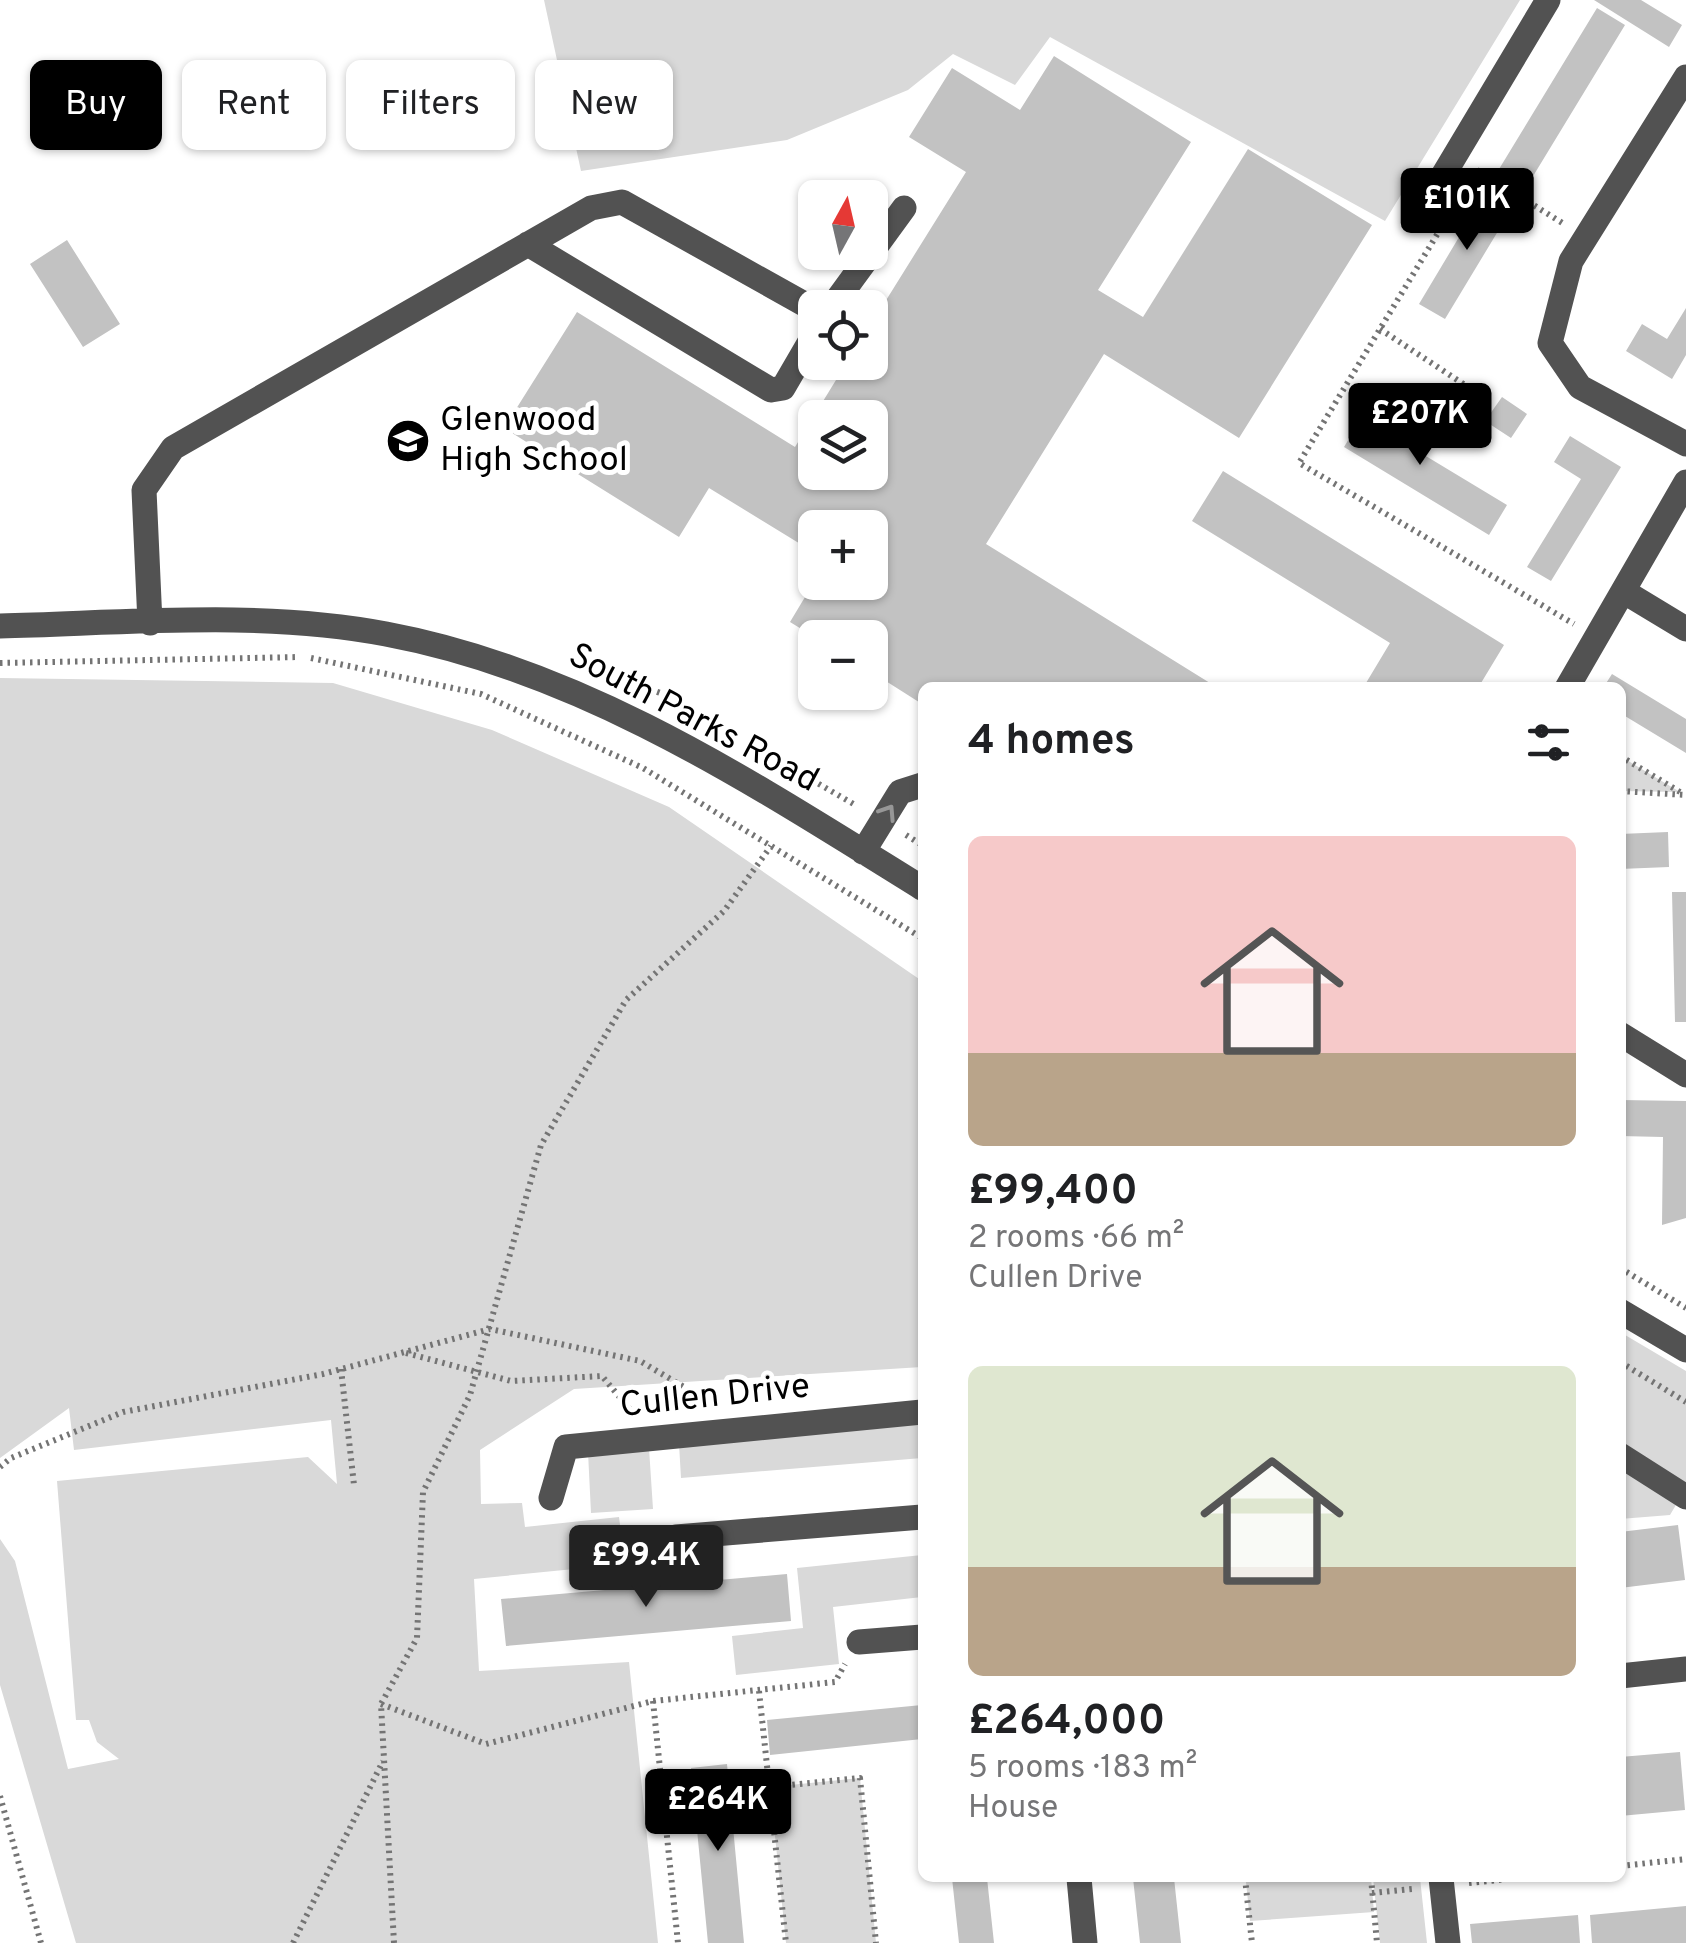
<!DOCTYPE html>
<html lang="en">
<head>
<meta charset="utf-8">
<style>
  body { margin:0; font-family:Overpass,sans-serif; background:#f6f6f6; color:#202124; height:100vh; display:flex; flex-direction:column; font-size:38px; white-space:nowrap }
  * { box-sizing:border-box; margin:0 }
  p { font-size:32px; color:#757577 }
  .icon { flex:none; width:55px; height:55px; fill:none; stroke:currentColor; stroke-width:2; stroke-linecap:round; stroke-linejoin:round }
  .map { position:relative; flex:1; overflow:hidden }
  .details { position:absolute; left:918px; top:682px; width:708px; height:1200px; display:flex; flex-direction:column; background:#fff; border-radius:15px; box-shadow:0 2px 8px #0004 }
  .details>* { flex:none }
  .guide { position:absolute; left:30px; top:60px; width:738px; height:90px; display:flex; gap:20px }
  .needle { width:65px; rotate:8deg }
  .tools { position:absolute; left:798px; top:180px; display:grid; gap:20px }
  .tools a { display:grid; place-items:center; width:90px; height:90px; border-radius:15px; background:#fff; box-shadow:0 2px 8px #0004; font-size:50px }
  .price { position:absolute; translate:-50% -85px; padding:0 22px; border-radius:10px; background:#000; color:#fff; font-size:32px; line-height:65px; filter:drop-shadow(0 2px 5px #0008) }
  .price::after { content:''; position:absolute; left:50%; top:60px; width:30px; height:22px; margin-left:-15px; background:inherit; clip-path:polygon(0 0,100% 0,50% 100%) }
  .price.on { background:#222; color:#fff }
  ul { padding:0; list-style:none }
  li { display:grid; align-content:center; gap:20px; height:530px; padding:0 50px }
  li span { display:grid; place-items:center; height:310px; border-radius:15px; color:#555 }
  li>.icon { margin-inline-start:auto }
  span .icon { width:180px; height:180px; fill:#fffc; stroke-width:1 }
  li b { font-size:42px }
  h2 { display:flex; justify-content:space-between; align-items:center; height:120px; padding:0 50px; font-size:42px }
  .pill { padding:0 35px; border-radius:15px; background:#fff; box-shadow:0 2px 8px #0004; font-size:35px; line-height:90px }
  .pill.on { background:#000; color:#fff }
  .map>svg:first-child { display:block }
  .green { fill:#d9d9d9 }
  .building { fill:#c2c2c2; fill-rule:evenodd }
  .lines { fill:none; stroke-linecap:round; stroke-linejoin:round }
  .path { stroke:#747474; stroke-width:6; stroke-dasharray:2.5 5; stroke-linecap:butt }
  .minor { stroke:#525252; stroke-width:25 }
  .oneway { stroke:#979797 }
  .labels { text-anchor:middle; dominant-baseline:central; stroke-width:10; stroke-linejoin:round; paint-order:stroke }
  .poi-label { font-size:35px; fill:#000; stroke:#fff; text-anchor:start }
  .street-label { font-size:35px; fill:#000; stroke:#fff }
</style>
</head>
<body>
<div class="map">
<svg width="1686" height="1943" viewBox="0 0 1686 1943">
  <rect width="100%" height="100%" fill="#fff"/>
  <path class="green" d="M544,0H1520L1385,221L1050,37L1015,85L953,54L908,90L787,140L581,171Z
    M0,678L333,683L492,730L669,807L922,981V1367L574,1389L480,1450L481,1504L522,1503L525,1527L619,1517L625,1564L474,1579L479,1671L629,1662L658,1943H76L0,1685V1539L15,1561L68,1769L119,1759L97,1742L89,1720H76L57,1481L308,1457L337,1484L331,1420L74,1450L69,1408L0,1458Z
    M1620,756L1680,792L1620,791Z
    M1620,1332L1686,1371V1488L1670,1515L1620,1519Z
    M922,1424V1458L681,1478L679,1444Z
    M649,1448L653,1509L591,1513L588,1452Z
    M922,1555V1597L833,1607L839,1664L736,1675L732,1636L803,1628L797,1568Z
    M860,1778L876,1943H786L770,1787Z
    M1293,1878H1371L1374,1912L1250,1921L1246,1882Z
    M1373,1878H1420L1427,1943H1380Z"/>
  <path class="building" d="M1594,0H1641L1682,25L1669,47Z
    M1597,8L1625,25L1521,196L1493,179Z
    M1054,56L1191,142L1098,290L1143,317L1248,149L1372,225L1239,438L1104,354L986,544L1218,688H922V704L870,671V638H816L790,622L814,582H870V528H815V553L709,488L679,537L504,428L577,312L795,447L847,362H870V326L966,172L909,137L952,68L1020,110ZM815,418H870V472H815Z
    M1489,187L1515,203L1445,319L1419,304Z
    M67,240L120,324L83,347L30,264Z
    M1686,308V355L1672,379L1626,351L1642,324L1667,339Z
    M1378,391L1402,405L1386,432L1507,505L1489,535L1344,447Z
    M1502,397L1527,414L1511,438L1485,421Z
    M1570,436L1621,467L1551,581L1527,567L1581,479L1554,462Z
    M1223,471L1504,645L1478,688H1363L1390,643L1192,521Z
    M1612,674L1686,719V753L1620,713V688H1603Z
    M1668,832L1669,867L1620,869V834Z
    M1672,892H1686V1022H1675Z
    M1620,1100L1686,1101V1218L1662,1225L1663,1137L1620,1136Z
    M1678,1525L1685,1580L1620,1588V1532Z
    M787,1574L791,1621L506,1646L501,1599Z
    M922,1705V1739L770,1755L767,1720Z
    M1680,1752L1685,1810L1620,1816V1757Z
    M727,1764L744,1943H708L691,1768Z
    M952,1878H987L994,1943H959Z
    M1133,1878H1174L1181,1943H1140Z
    M1686,1906V1943H1592L1590,1915Z
    M1578,1915L1580,1943H1472L1470,1924Z"/>
  <g class="lines">
    <path class="path" d="M1477,170L1564,224
      M1441,228L1299,463L1574,624
      M1380,329L1468,387
      M311,658L481,694L643,768L922,938
      M0,663L299,657
      M636,684L663,694L736,736
      M1620,756L1680,792
      M812,780L857,806
      M1620,791L1686,795
      M906,835L922,845
      M1620,1268L1686,1308
      M406,1353L511,1381L602,1376L633,1413
      M1620,1362L1686,1402
      M341,1369L354,1485
      M0,1467L11,1458L123,1412L323,1374L490,1329L640,1361L711,1403
      M759,1691L786,1943
      M653,1701L678,1943
      M381,1704L486,1744L653,1701L835,1682L845,1664
      M770,1787L860,1778L876,1943
      M0,1796L41,1943
      M1620,1866L1686,1859
      M1245,1878L1252,1943
      M1371,1878L1377,1943
      M1469,1883L1517,1878
      M1372,1893L1412,1889
      M293,1943L383,1761
      M394,1943L381,1704L417,1638L423,1492L470,1395L541,1145L626,1000L724,911L771,846"/>
    <path class="minor" d="M1686,77L1571,261L1550,343L1580,387L1686,444
      M1429,199L1548,0
      M528,244L771,390L783,388L815,333
      M831,308L904,208
      M1623,591L1686,629
      M150,623L144,490L173,448L591,208L622,202L815,310
      M0,626C126,623 261,610 386,634C584,671 754,784 922,888
      M1567,688L1686,482
      M863,852L900,792L922,785
      M1620,1034L1686,1075
      M1620,1311L1686,1350
      M1620,1455L1686,1497
      M551,1498L566,1447L922,1412
      M676,1537L922,1517
      M859,1642L922,1637
      M1620,1676L1686,1669
      M1079,1878L1085,1943
      M1441,1878L1448,1943"/>
  </g>
  <defs><path id="oneway-chevron" d="M-2-3.5L2.5 0L-2 3.5" fill="none" stroke-width="1.6" stroke-linecap="round" stroke-linejoin="round" transform="scale(2.5)"/></defs>
  <use class="oneway" href="#oneway-chevron" transform="translate(888 812) rotate(-57)"/>
  <defs>
    <g id="school-disc" transform="scale(2.25)"><circle r="9.5" fill="#000" stroke="#fff"/><path d="M0-5L7-2L0 1L-7-2ZM-4 1L0 2.5L4 1V4Q0 6-4 4Z" fill="#fff"/></g>
  </defs>
  <g fill-rule="evenodd">
    <use href="#school-disc" x="408" y="441"/>
  </g>
  <g class="labels">
    <g class="poi-label">
      <text x="440" y="421">Glenwood<tspan x="440" dy="40">High School</tspan></text>
    </g>
    <g class="street-label">
      <text transform="translate(693 719) rotate(28)">South Parks Road</text>
      <text transform="translate(715 1397) rotate(-6)">Cullen Drive</text>
    </g>
  </g>
</svg>
<div class="tools">
<a><svg class="needle" viewBox="-14 -14 28 28"><path d="M0-13l5 13h-10z" fill="#e53935"/><path d="M0 13l5-13h-10z" fill="#757577"/></svg></a>
<a><svg class="icon" aria-label="locate" viewBox="0 0 24 24"><circle cx="12" cy="12" r="6"/><path d="M12 2v4M12 18v4M2 12h4M18 12h4"/></svg></a>
<a><svg class="icon" aria-label="layers" viewBox="0 0 24 24"><path d="M12 4l9 5-9 5-9-5zM3 14l9 5 9-5"/></svg></a>
<a>+</a>
<a>−</a>
</div>
<b class="price" style="left:1467px;top:253px">£101K</b>
<b class="price" style="left:1420px;top:468px">£207K</b>
<b class="price on" style="left:646px;top:1610px">£99.4K</b>
<b class="price" style="left:718px;top:1854px">£264K</b>
<div class="guide">
<a class="pill on">Buy</a>
<a class="pill">Rent</a>
<a class="pill">Filters</a>
<a class="pill">New</a>
</div>
<section class="details">
<h2>4 homes<svg class="icon" aria-label="filters" viewBox="0 0 24 24"><path d="M4 7h16M4 17h16"/><circle cx="9" cy="7" r="2"/><circle cx="15" cy="17" r="2"/></svg></h2>
<ul>
<li><span style="background:linear-gradient(#f6c9c9 70%,#b9a48a 0)"><svg class="icon" aria-label="home" viewBox="0 0 24 24"><path d="M3 11l9-7 9 7M6 9v11h12V9"/></svg></span><div><b>£99,400</b><p>2 rooms · 66 m²</p><p>Cullen Drive</p></div></li>
<li><span style="background:linear-gradient(#dfe7d0 65%,#b9a48a 0)"><svg class="icon" aria-label="home" viewBox="0 0 24 24"><path d="M3 11l9-7 9 7M6 9v11h12V9"/></svg></span><div><b>£264,000</b><p>5 rooms · 183 m²</p><p>House</p></div></li>
</ul>
</section>
</div>
</body>
</html>
